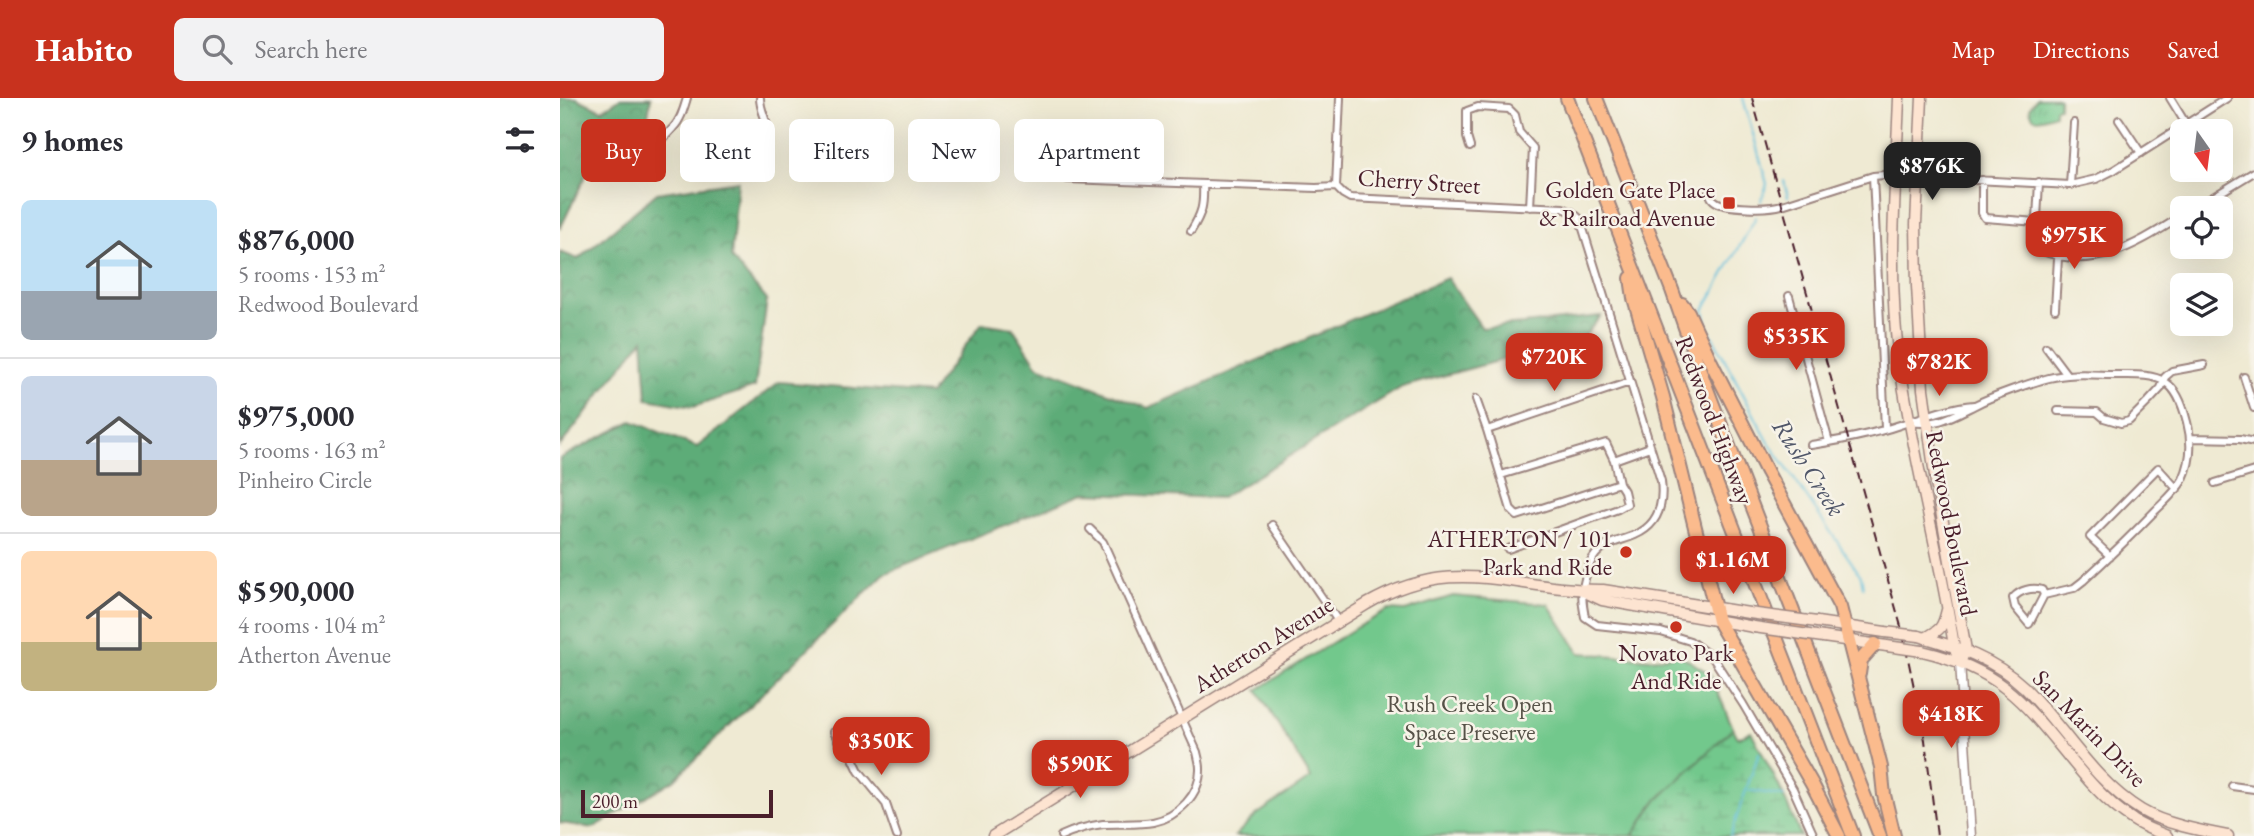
<!DOCTYPE html>
<html lang="en">
<head>
<meta charset="utf-8">
<style>
  body { margin:0; font-family:"EB Garamond",serif; background:#f2f2f3; color:#2b2b33; height:100vh; display:flex; flex-direction:column; font-size:26px; white-space:nowrap }
  * { box-sizing:border-box; margin:0 }
  p { font-size:23px; color:#7c7c81 }
  .icon { flex:none; width:38px; height:38px; fill:none; stroke:currentColor; stroke-width:2; stroke-linecap:round; stroke-linejoin:round }
  .map { position:relative; flex:1; overflow:hidden }
  .sheet { display:flex; flex-direction:column; background:#fff; width:560px }
  .sheet>* { flex:none }
  .hud { position:absolute; left:21px; top:21px; width:665px; height:63px; display:flex; gap:14px }
  .needle { width:46px; rotate:166deg }
  .tools { position:absolute; left:1610px; top:21px; display:grid; gap:14px }
  .tools a { display:grid; place-items:center; width:63px; height:63px; border-radius:10px; background:#fff; box-shadow:0 7px 28px #0002; font-size:35px }
  .scale { position:absolute; left:21px; bottom:18px; width:192px; box-sizing:border-box; padding-left:7px; border:4px solid #4a1f2b; border-top:0; font-size:19px; line-height:24px; white-space:nowrap; color:#4a1f2b; -webkit-text-stroke:5px #f7f3e8; paint-order:stroke }
  .price { position:absolute; translate:-50% -60px; padding:0 16px; border-radius:14px; background:#c8321e; color:#fff; font-size:23px; line-height:46px; filter:drop-shadow(0 2px 4px #0008) }
  .price::after { content:''; position:absolute; left:50%; top:42px; width:21px; height:16px; margin-left:-10px; background:inherit; clip-path:polygon(0 0,100% 0,50% 100%) }
  .price.selected { background:#222; color:#fff }
  ul { padding:0; list-style:none }
  li { display:flex; align-items:center; gap:21px; height:175px; padding:0 21px }
  li+li { border-top:2px solid #e1e1e2 }
  li span { display:grid; place-items:center; flex:none; width:196px; height:140px; border-radius:10px; color:#555 }
  li>.icon { margin-inline-start:auto }
  span .icon { width:84px; height:84px; fill:#fffc; stroke-width:1 }
  li b { font-size:30px }
  h2 { display:flex; justify-content:space-between; align-items:center; height:84px; padding:0 21px; font-size:30px }
  .tag { padding:0 24px; border-radius:10px; background:#fff; box-shadow:0 7px 28px #0002; font-size:24px; line-height:63px }
  .tag.selected { background:#c8321e; color:#fff }
  header { display:flex; align-items:center; gap:42px; box-sizing:border-box; height:98px; padding:0 35px; background:#c8321e; color:#fff }
  header strong { font-size:33px }
  nav { display:flex; gap:38px; margin-inline-start:auto; font-size:24px }
  .search { width:490px; height:63px; background:#f2f2f3; display:flex; align-items:center; gap:18px; box-sizing:border-box; padding:0 24px; border-radius:10px; color:#7c7c81; font-size:26px }
  main { display:flex; flex:1; min-height:0 }
  .map>svg:first-child { display:block }
  .grass { fill:url(#grass-tufts); stroke:#5e745c; stroke-width:2 }
  .forest { fill:url(#forest-crowns); stroke:#546652; stroke-width:2 }
  .wetland { fill:url(#wetland-marsh); stroke:#5e745c; stroke-width:2 }
  .park { fill:#72c88c; stroke:#5e745c; stroke-width:2 }
  .lines { fill:none; stroke-linecap:round; stroke-linejoin:round }
  .stream { stroke:#5cbddb; stroke-width:2 }
  .minor-casing { stroke:#9c847f; stroke-width:10 }
  .tertiary-casing { stroke:#9c847f; stroke-width:11 }
  .secondary-casing { stroke:#9c847f; stroke-width:13 }
  .motorway-casing { stroke:#9c847f; stroke-width:16 }
  .minor { stroke:#fff; stroke-width:6 }
  .tertiary { stroke:#fff; stroke-width:8 }
  .secondary { stroke:#fde4d1; stroke-width:10 }
  .motorway { stroke:#fbbb8d; stroke-width:12 }
  .rail { stroke:#4a1f2b; stroke-width:2; stroke-dasharray:10 5; stroke-linecap:butt }
  .secondary-bridge-casing { stroke:#9c847f; stroke-width:13; stroke-linecap:butt }
  .secondary-bridge { stroke:#fde4d1; stroke-width:10 }
  .poi-dot { fill:#c8321e; stroke:#f7f3e8; stroke-width:2.5 }
  .labels { text-anchor:middle; dominant-baseline:central; stroke-width:5; stroke-linejoin:round; paint-order:stroke }
  .street-label { font-size:24px; fill:#4a1f2b; stroke:#f7f3e8 }
  .poi-label { font-size:24px; fill:#4a1f2b; stroke:#f7f3e8; text-anchor:end }
  .park-label { font-size:24px; fill:#565248; stroke:#f7f3e8 }
  .water-label { font-size:26px; font-style:italic; fill:#505669; stroke:#f7f3e8 }
</style>
</head>
<body>
<header>
<strong>Habito</strong>
<div class="search"><svg class="icon" aria-label="search" viewBox="0 0 24 24"><circle cx="10" cy="10" r="6"/><path d="M15 15l6 6"/></svg>Search here</div>
<nav><a>Map</a><a>Directions</a><a>Saved</a></nav>
</header>
<main>
<section class="sheet">
<h2>9 homes<svg class="icon" aria-label="filters" viewBox="0 0 24 24"><path d="M4 7h16M4 17h16"/><circle cx="9" cy="7" r="2"/><circle cx="15" cy="17" r="2"/></svg></h2>
<ul>
<li><span style="background:linear-gradient(#bfe0f5 65%,#9aa5b1 0)"><svg class="icon" aria-label="home" viewBox="0 0 24 24"><path d="M3 11l9-7 9 7M6 9v11h12V9"/></svg></span><div><b>$876,000</b><p>5 rooms · 153 m²</p><p>Redwood Boulevard</p></div></li>
<li><span style="background:linear-gradient(#c9d6e8 60%,#b9a48a 0)"><svg class="icon" aria-label="home" viewBox="0 0 24 24"><path d="M3 11l9-7 9 7M6 9v11h12V9"/></svg></span><div><b>$975,000</b><p>5 rooms · 163 m²</p><p>Pinheiro Circle</p></div></li>
<li><span style="background:linear-gradient(#ffd9b3 65%,#c2b280 0)"><svg class="icon" aria-label="home" viewBox="0 0 24 24"><path d="M3 11l9-7 9 7M6 9v11h12V9"/></svg></span><div><b>$590,000</b><p>4 rooms · 104 m²</p><p>Atherton Avenue</p></div></li>
</ul>
</section>
<div class="map">
<svg width="1694" height="738" viewBox="0 0 1694 738">
  <defs>
    <pattern id="grass-tufts" width="24" height="20" patternUnits="userSpaceOnUse" patternTransform="scale(1.75)"><rect width="24" height="20" fill="#72c88c"/><path d="M3 7l-1-3M5 7V3M7 7l1-3M15 17l-1-3M17 17v-4M19 17l1-3" fill="none" stroke="#64ab79"/></pattern>
    <pattern id="forest-crowns" width="20" height="18" patternUnits="userSpaceOnUse" patternTransform="scale(1.75)"><rect width="20" height="18" fill="#5dac78"/><path d="M2 6a3 3 0 1 1 6 0M12 15a3 3 0 1 1 6 0" fill="none" stroke="#4f8b63"/></pattern>
    <pattern id="wetland-marsh" width="20" height="14" patternUnits="userSpaceOnUse" patternTransform="scale(1.75)"><rect width="20" height="14" fill="#72c88c"/><path d="M1 5h8M5 5V1M11 12h8M15 12V8" fill="none" stroke="#64ab79"/></pattern>
  </defs>
  <rect width="100%" height="100%" fill="#f7f3e8"/>
  <filter id="ink" filterUnits="userSpaceOnUse"><feTurbulence type="fractalNoise" baseFrequency=".0143" numOctaves="2"/><feDisplacementMap in="SourceGraphic" scale="14" xChannelSelector="R" yChannelSelector="G"/><feConvolveMatrix kernelMatrix="1 2 1 2 8 2 1 2 1" color-interpolation-filters="sRGB"/></filter>
  <filter id="wash" filterUnits="userSpaceOnUse"><feTurbulence type="fractalNoise" baseFrequency=".00686" numOctaves="4" result="noise"/><feDisplacementMap in="SourceGraphic" scale="28" xChannelSelector="R" yChannelSelector="G"/><feGaussianBlur stdDeviation="1.57" result="paint"/><feColorMatrix in="noise" values="0 0 0 0 0 0 0 0 0 0 0 0 0 0 0 0 0 1.4 0 .05"/><feComposite in="paint" operator="in"/></filter>
  <g filter="url(#wash)">
    <rect width="100%" height="100%" fill="#efead3"/>
    <path class="grass" d="M1477,0H1499V9L1495,10V16C1483,20 1471,27 1470,9Z"/>
    <path class="forest" d="M0,0H16L42,12L61,0H91L87,23L34,60L0,131Z
      M178,83L171,160L207,202L195,289L133,309L87,301L83,241L0,348V154L18,161L97,95Z
      M887,180L922,230L1041,218L1023,240L842,289L661,400L524,395L324,476L114,682L33,730L0,725V360L72,323L137,349L219,284L370,296L422,225L453,230L478,268L588,310Z"/>
    <path class="wetland" d="M1173,630L1178,640L1191,633L1219,688L1241,738H1072L1095,704Z"/>
    <path class="park" d="M893,498L988,506L1020,555L1090,561L1120,557L1150,576L1173,630L1095,704L1072,738H675L695,718L751,680L697,592L797,529L829,512L845,513Z"/>
    <g class="lines">
      <path class="stream" d="M1183,0L1207,86L1201,103
        M1224,83L1228,99
        M1196,119L1144,212L1147,228L1208,343L1301,478L1303,489
        M1187,692L1224,698
        M1170,738L1199,655"/>
    </g>
  </g>
  <g filter="url(#ink)">
    <g class="lines">
      <g class="minor-casing">
        <path id="minor" d="M1610,0L1626,26
          M1559,22L1581,55
          M910,49L907,39V13L918,9L949,11L955,17L959,34L973,50L970,109
          M197,72C205,58 210,44 207,28C205,18 200,11 200,0
          M45,74C67,71 99,47 113,30C121,22 124,10 127,0
          M1313,78L1325,330
          M508,81L756,90L776,89L783,96L790,100L1003,110L1012,114L1020,121L1101,383C1104,407 1098,427 1075,437C1062,443 1046,444 1036,456C1030,463 1027,472 1025,481C1021,494 1022,505 1025,519L1037,527L1101,534L1130,543L1153,560L1183,606L1233,691L1254,738
          M1422,82V115L1425,120L1477,124
          M1479,84L1476,139L1480,152C1534,175 1577,146 1622,118
          M1510,87L1514,25
          M776,89L780,0
          M1149,94C1151,98 1151,101 1155,103C1165,111 1209,111 1222,107L1313,78L1336,76L1358,79L1510,87L1536,81L1554,72L1667,0
          M1635,110L1694,74
          M631,133C642,115 644,108 643,86
          M1229,198L1269,344
          M1495,211L1498,160
          M1486,249L1507,277
          M1684,279L1694,310
          M916,301L927,332L951,412L957,418L1059,385L1054,362L1046,345L941,377
          M1498,313L1537,314L1544,320L1561,325L1569,323L1589,303L1601,290L1605,279L1612,273L1644,267
          M1350,324C1378,328 1391,319 1415,307C1432,298 1470,285 1489,280C1511,274 1536,277 1558,277C1601,276 1616,280 1627,324C1632,343 1632,362 1623,381C1617,393 1605,403 1595,413C1572,437 1548,460 1523,483L1514,490L1484,497L1482,492C1472,489 1460,492 1453,500L1455,509L1469,526L1484,497
          M927,332L1070,284
          M1631,340L1680,341L1694,344
          M1251,347C1284,342 1320,335 1351,323C1372,316 1392,309 1414,307
          M1054,362L1090,349
          M1655,385L1694,373
          M712,427L778,523
          M948,451L1058,411L1067,406L1064,393L1059,385
          M1550,458L1530,439L1598,370L1617,391
          M274,634L280,646L291,656L299,673L326,706L337,738
          M1672,688L1694,691
          M501,738C514,732 528,728 543,726C559,725 577,727 593,724C618,719 641,696 640,670C640,665 638,659 637,654L543,444L530,431"/>
      </g>
      <g class="tertiary-casing">
        <path id="tertiary" d="M1400,564L1411,738"/>
      </g>
      <g class="secondary-casing">
        <path id="secondary" d="M1339,0C1336,86 1327,175 1339,260C1352,357 1379,451 1394,548L1400,564
          M1362,0L1356,126L1357,188L1363,291L1376,385L1406,552L1400,564
          M1025,494L1042,502L1194,529
          M1257,524L1325,534
          M1359,538C1398,549 1434,561 1464,589C1504,629 1532,682 1581,712C1604,726 1642,733 1668,738
          M1263,539L1327,548
          M1365,540C1381,532 1383,529 1387,512
          M1362,553C1392,560 1421,571 1445,590C1493,628 1521,688 1573,722C1583,729 1595,733 1607,738
          M433,738L807,506C897,454 952,493 1043,492L1189,515"/>
      </g>
      <g class="motorway-casing">
        <path id="motorway" d="M1007,0L1293,738
          M1036,0L1112,192L1143,281L1320,738
          M1071,180L1074,200L1103,299L1158,523L1252,686L1279,738
          M1122,206L1128,214L1151,264L1207,374L1280,509L1321,669L1324,697L1334,738
          M1299,576L1301,562L1315,546"/>
      </g>
      <use href="#minor" class="minor"/>
      <use href="#tertiary" class="tertiary"/>
      <use href="#secondary" class="secondary"/>
      <use href="#motorway" class="motorway"/>
      <path class="rail" d="M1192,0L1342,532L1365,642L1377,738"/>
      <g class="secondary-bridge-casing">
        <path id="secondary-bridge" d="M1189,515L1257,524
          M1194,529L1263,539
          M1325,534L1359,538
          M1327,548L1362,553"/>
      </g>
      <use href="#secondary-bridge" class="secondary-bridge"/>
    </g>
  </g>
  <g class="poi-dot">
    <rect x="1162" y="98" width="14" height="14" rx="3.5"/>
    <circle cx="1066" cy="454" r="7"/>
    <circle cx="1116" cy="529" r="7"/>
  </g>
  <g class="labels">
    <g class="street-label">
      <text transform="translate(859 83) rotate(4)">Cherry Street</text>
      <text transform="translate(1155 322) rotate(69)">Redwood Highway</text>
      <text transform="translate(1392 425) rotate(79)">Redwood Boulevard</text>
      <text transform="translate(703 546) rotate(-32)">Atherton Avenue</text>
      <text transform="translate(1530 630) rotate(46)">San Marin Drive</text>
    </g>
    <g class="poi-label">
      <text x="1155" y="91">Golden Gate Place<tspan x="1155" dy="28">&amp; Railroad Avenue</tspan></text>
      <text x="1052" y="440">ATHERTON / 101<tspan x="1052" dy="28">Park and Ride</tspan></text>
      <text x="1116" y="554" text-anchor="middle">Novato Park<tspan x="1116" dy="28">And Ride</tspan></text>
    </g>
    <g class="park-label">
      <text x="910" y="605">Rush Creek Open<tspan x="910" dy="28">Space Preserve</tspan></text>
    </g>
    <g class="water-label">
      <text transform="translate(1249 369) rotate(57)">Rush Creek</text>
    </g>
  </g>
</svg>
<div class="tools">
<a><svg class="needle" viewBox="-14 -14 28 28"><path d="M0-13l5 13h-10z" fill="#e53935"/><path d="M0 13l5-13h-10z" fill="#7c7c81"/></svg></a>
<a><svg class="icon" aria-label="locate" viewBox="0 0 24 24"><circle cx="12" cy="12" r="6"/><path d="M12 2v4M12 18v4M2 12h4M18 12h4"/></svg></a>
<a><svg class="icon" aria-label="layers" viewBox="0 0 24 24"><path d="M12 4l9 5-9 5-9-5zM3 14l9 5 9-5"/></svg></a>
</div>
<div class="scale">200 m</div>
<b class="price selected" style="left:1372px;top:104px">$876K</b>
<b class="price" style="left:1514px;top:173px">$975K</b>
<b class="price" style="left:1236px;top:274px">$535K</b>
<b class="price" style="left:994px;top:295px">$720K</b>
<b class="price" style="left:1379px;top:300px">$782K</b>
<b class="price" style="left:1173px;top:498px">$1.16M</b>
<b class="price" style="left:1391px;top:652px">$418K</b>
<b class="price" style="left:321px;top:679px">$350K</b>
<b class="price" style="left:520px;top:702px">$590K</b>
<div class="hud">
<a class="tag selected">Buy</a>
<a class="tag">Rent</a>
<a class="tag">Filters</a>
<a class="tag">New</a>
<a class="tag">Apartment</a>
</div>
</div>
</main>
</body>
</html>
